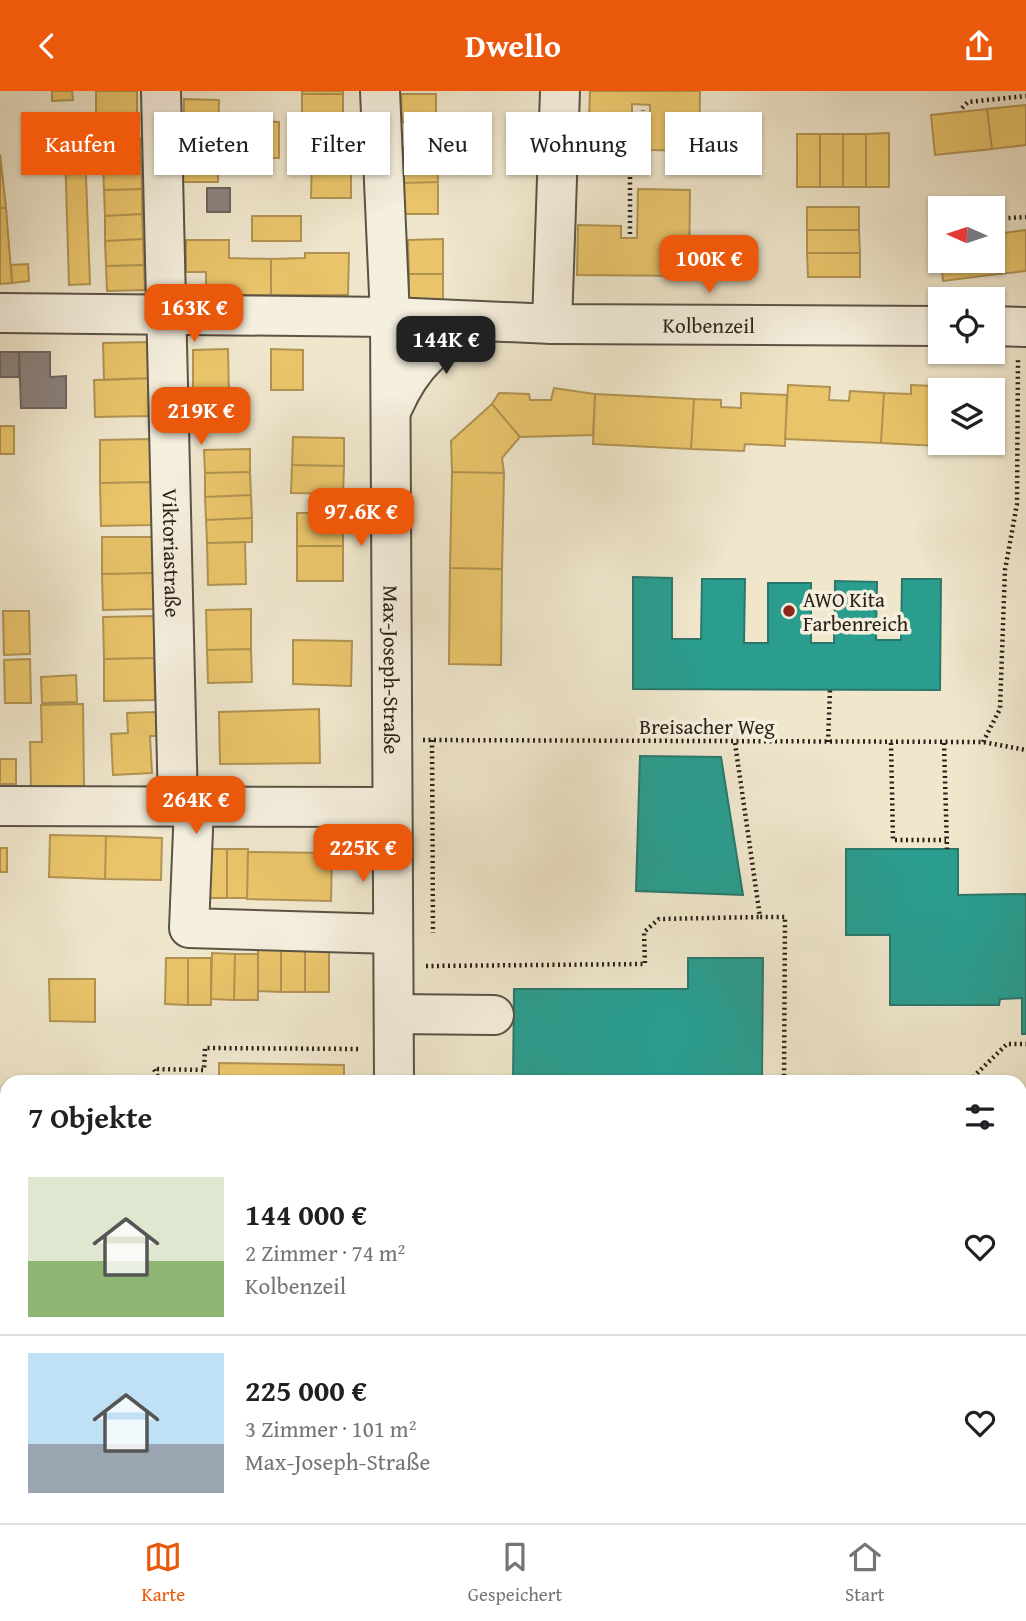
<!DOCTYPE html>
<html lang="de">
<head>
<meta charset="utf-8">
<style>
  body { margin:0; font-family:"Gentium Book Plus",serif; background:#f6f6f6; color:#202124; height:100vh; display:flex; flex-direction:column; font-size:26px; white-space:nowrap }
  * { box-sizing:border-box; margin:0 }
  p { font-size:23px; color:#757577 }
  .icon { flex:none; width:38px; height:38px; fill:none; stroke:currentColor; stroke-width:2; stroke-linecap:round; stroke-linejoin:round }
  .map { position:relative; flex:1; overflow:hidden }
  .side { position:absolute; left:0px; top:984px; width:1027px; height:450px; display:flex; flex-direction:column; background:#fff; border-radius:21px 21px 0 0; box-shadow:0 2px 5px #0004 }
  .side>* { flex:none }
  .guide { position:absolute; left:21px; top:21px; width:985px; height:63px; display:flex; gap:14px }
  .needle { width:46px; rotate:273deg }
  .controls { position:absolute; left:928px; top:105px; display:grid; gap:14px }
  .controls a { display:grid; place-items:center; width:77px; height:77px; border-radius:0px; background:#fff; box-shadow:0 2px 5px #0004; font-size:35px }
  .price { position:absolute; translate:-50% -60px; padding:0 16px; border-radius:14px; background:#ea580c; color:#fff; font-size:23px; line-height:46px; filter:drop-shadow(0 2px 4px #0008) }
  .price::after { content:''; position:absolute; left:50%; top:42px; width:21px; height:16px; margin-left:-10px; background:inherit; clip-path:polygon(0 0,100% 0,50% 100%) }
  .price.current { background:#222; color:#fff }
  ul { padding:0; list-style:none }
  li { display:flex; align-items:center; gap:21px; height:175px; padding:0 28px }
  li+li { border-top:2px solid #e0e0e0 }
  li span { display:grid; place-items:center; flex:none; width:196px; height:140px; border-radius:0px; color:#555 }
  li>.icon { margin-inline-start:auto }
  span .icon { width:84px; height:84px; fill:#fffc; stroke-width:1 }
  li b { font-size:30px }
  h2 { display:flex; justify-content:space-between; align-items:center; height:84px; padding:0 28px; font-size:30px }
  .pill { padding:0 24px; border-radius:0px; background:#fff; box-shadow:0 2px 5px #0004; font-size:24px; line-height:63px }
  .pill.current { background:#ea580c; color:#fff }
  header { display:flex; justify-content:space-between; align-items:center; height:91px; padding:0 28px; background:#ea580c; color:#fff; font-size:32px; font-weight:800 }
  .tabs { display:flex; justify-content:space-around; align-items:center; height:98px; border-top:2px solid #e0e0e0; background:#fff; font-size:19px; color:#757577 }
  .tabs a { display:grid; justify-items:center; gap:4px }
  .tabs .current { color:#ea580c }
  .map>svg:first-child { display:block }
  .garden { fill:url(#garden-furrows); stroke:#6f745a; stroke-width:2 }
  .homes { fill:#e9c46a; stroke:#b09352; stroke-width:2 }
  .schools { fill:#2a9d8f; stroke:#2a786c; stroke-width:2 }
  .industry { fill:#8a817c; stroke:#6d645e; stroke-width:2 }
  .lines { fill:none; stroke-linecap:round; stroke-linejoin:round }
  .minor-casing { stroke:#5b5346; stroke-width:42 }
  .path { stroke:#2a2219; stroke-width:4.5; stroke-dasharray:2 3.5; stroke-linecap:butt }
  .minor { stroke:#f5efde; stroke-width:38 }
  .poi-dot { fill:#8f2418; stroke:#f5efde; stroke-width:2.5 }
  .labels { text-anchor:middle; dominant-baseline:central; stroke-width:7; stroke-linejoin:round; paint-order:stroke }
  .street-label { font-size:21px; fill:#2a2219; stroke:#f5efde }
  .poi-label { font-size:21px; fill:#2a2219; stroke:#f5efde; text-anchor:start }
</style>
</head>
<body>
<header><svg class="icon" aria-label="back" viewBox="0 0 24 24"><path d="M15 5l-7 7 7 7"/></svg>Dwello<svg class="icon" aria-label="share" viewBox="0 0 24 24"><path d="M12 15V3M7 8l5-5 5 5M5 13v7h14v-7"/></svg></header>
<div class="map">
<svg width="1026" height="1432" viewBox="0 0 1026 1432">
  <defs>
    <pattern id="garden-furrows" width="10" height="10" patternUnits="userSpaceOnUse" patternTransform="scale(1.75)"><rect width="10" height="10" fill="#b4c69c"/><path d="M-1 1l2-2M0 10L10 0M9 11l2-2" fill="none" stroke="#9baa86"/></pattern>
  </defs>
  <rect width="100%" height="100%" fill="#efe6cc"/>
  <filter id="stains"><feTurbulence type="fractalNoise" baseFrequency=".00286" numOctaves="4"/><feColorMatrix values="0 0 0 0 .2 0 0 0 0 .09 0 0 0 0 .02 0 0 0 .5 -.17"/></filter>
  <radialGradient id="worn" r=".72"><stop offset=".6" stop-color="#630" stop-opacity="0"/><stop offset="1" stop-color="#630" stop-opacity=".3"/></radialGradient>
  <path class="garden" d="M0,1355L7,1356V1426H359V1432H0Z"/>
  <path class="homes" d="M52,0H72L73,9L52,10Z
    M96,0H137V27L96,28Z
    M302,0H343V3H302Z
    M590,0H700L699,60L650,59V14L632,13V27H589Z
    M302,3H343V36L302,35Z
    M401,3H436V31H402Z
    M184,8L219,9L218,44H184Z
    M1026,14V54L992,58L987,18Z
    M987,18L992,58L935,64L931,24Z
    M218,29L279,31V67L218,66Z
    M889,42V96H866V43Z
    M797,43H820V96H797Z
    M820,43H843V96H820Z
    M843,43H866V96H843Z
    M184,44H218V91H183Z
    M140,47L141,73L103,74L102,49Z
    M437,55L438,91L404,92L403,56Z
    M65,59H85L90,193L69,194Z
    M0,63L6,117H0Z
    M312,65H351V107H311Z
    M141,73L142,98L104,99L103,74Z
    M438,91V123H404V92Z
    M142,98V123L105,125L104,99Z
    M638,98L690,99L689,185L577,184L578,134L621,135V147H637Z
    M807,116H859V139H807Z
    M0,117H6L12,192L0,193Z
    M142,123L143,148L105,150V125Z
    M252,125H301V150H252Z
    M807,139H859L860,162H807Z
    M1026,139V180L999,183L995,143Z
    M995,143L999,183L943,190L941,170H992Z
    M143,148L144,174L106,175L105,150Z
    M443,148V183H409L408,149Z
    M186,149H229V167L271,168V204H206V181H186Z
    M305,162H349L348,204H271V168L305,167Z
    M807,162H860V186H808Z
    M28,173L29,190L12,192L11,174Z
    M144,174L145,199L107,200L106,175Z
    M409,183H443V209L409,210Z
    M151,251L152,287L104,289L103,252Z
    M228,258L229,306H193V259Z
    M271,258L303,259V299H271Z
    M152,287L153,325L95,326L94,289Z
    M788,294L830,296L829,309L849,310L850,300L884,302L881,352L785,348Z
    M911,294L979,297V299H940L938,355L881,352L884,302L911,303Z
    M554,297L595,303L593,344L520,346L492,313L499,302L529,303L530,309H551Z
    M741,302L787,304L785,355L745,353L744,360L691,358L694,308L721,309V316L741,317Z
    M595,303L694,308L691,358L593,353Z
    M492,313L520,346L502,367L504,382L452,381L451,350Z
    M0,335H14V363H0Z
    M293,346L344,347V375L292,374Z
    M151,348V391L100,392V349Z
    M250,358V381L205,382L204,359Z
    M292,374L344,375L343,403L291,402Z
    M250,381L251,404L205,406V382Z
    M452,381L504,382L502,478L450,477Z
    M151,391L152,434L101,435L100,392Z
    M251,404L252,427L206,429L205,406Z
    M297,422H343V455H297Z
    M252,427V451L207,452L206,429Z
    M102,446H152L153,482L102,483Z
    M245,451L246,493L208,494L207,452Z
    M297,455H343V490H297Z
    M450,477L502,478L501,574L449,573Z
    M153,482L154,518L103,519L102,483Z
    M251,518V558L207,559L206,519Z
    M3,520H29L30,563L4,564Z
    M154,525V567L104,568L103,526Z
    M293,549L352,550L351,595L293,593Z
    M251,558L252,591L208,592L207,559Z
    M154,567L155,609L104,610V568Z
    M30,568L31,612H5L4,569Z
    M76,584L77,611L42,612L41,586Z
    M83,613L84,695L31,696L30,651H42L41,614Z
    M319,618L320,672L220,673L219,621Z
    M157,621V645H150L152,682L113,684L111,643L128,642L127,622Z
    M0,668H16V693H0Z
    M50,744L106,745L105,788L49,786Z
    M106,745L162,747L161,789L105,788Z
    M0,757H7V781H0Z
    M206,758H227V807H205Z
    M227,758H248L247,807H227Z
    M248,761L332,762L331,810L247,808Z
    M258,856H281V901L258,900Z
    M281,856L305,857V901H281Z
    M305,857H329V901H305Z
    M212,862L235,863L234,909L211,908Z
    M235,863H258V909H234Z
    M166,867H188V914L165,913Z
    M188,867H211V914H188Z
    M49,888H95V931L50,930Z
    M219,972L344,974V990H219Z
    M0,1220H7V1239H0Z
    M0,1250H7V1301H0Z
    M303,1426H326V1432H303Z"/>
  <path class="schools" d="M633,486L672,487V548H701L702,488H745L744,552H768V492H811V552H834L835,490L877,491L876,549H901L902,488H941L940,599L633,598Z
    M640,665L721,666L743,804L636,800Z
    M846,758H958V804L1026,803V943H1022V907L1000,908L999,914H890V844H846Z
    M688,867H763L762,990H513L514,898H688Z
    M1020,1417H1026V1432H939V1426H1020Z
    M511,1426H874V1432H511Z"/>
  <path class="industry" d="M207,97H230V121H207Z
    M0,261H19V286H0Z
    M19,261H50V286L66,285V317H21Z"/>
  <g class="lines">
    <g class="minor-casing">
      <g id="minor">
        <path id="s1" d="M161,0L178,715"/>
        <path id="s2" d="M380,0L390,226L394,990"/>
        <path id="s3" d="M0,222L390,226L552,233L940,235"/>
        <path d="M552,233L560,0"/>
        <path d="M992,235L1026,236"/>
        <path d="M393,316C413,270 435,254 477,230"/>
        <path d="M0,715L392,716"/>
        <path d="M194,715L189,837L393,843"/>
        <path d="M394,923L494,924"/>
        <path d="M0,1340H7"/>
        <path d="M391,1432V1426"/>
        <path d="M901,1432V1426"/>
      </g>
    </g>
    <path class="path" d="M962,17L968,11L1026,5
      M992,128L1026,126
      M630,143V68H644L643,19
      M423,649L983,651L1026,659
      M432,649L433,842
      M828,651L830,599
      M983,651L1000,618L1005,479L1017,413L1018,268
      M735,652L760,826H785L784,990
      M891,652L893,749H946
      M944,652L947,758
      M426,875L645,873L644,841L659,828L760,826
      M160,990L154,978L204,979L205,957L361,958
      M969,990L1007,953H1026
      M1020,1136H1026
      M0,1211H7
      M1020,1255L1026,1250
      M1020,1321L1026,1314
      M1020,1386H1026
      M297,1432L298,1426
      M477,1432H496"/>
    <use href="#minor" class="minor"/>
  </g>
  <circle class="poi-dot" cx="789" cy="520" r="7"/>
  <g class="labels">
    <g class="street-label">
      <text stroke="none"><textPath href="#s3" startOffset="709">Kolbenzeil</textPath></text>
      <text stroke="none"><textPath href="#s1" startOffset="462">Viktoriastraße</textPath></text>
      <text stroke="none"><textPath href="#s2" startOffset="579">Max-Joseph-Straße</textPath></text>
      <text x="707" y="635">Breisacher Weg</text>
    </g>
    <g class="poi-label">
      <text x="803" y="508">AWO Kita<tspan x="803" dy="24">Farbenreich</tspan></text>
    </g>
  </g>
  <rect width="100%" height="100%" filter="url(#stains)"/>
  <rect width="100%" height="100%" fill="url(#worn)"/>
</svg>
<div class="controls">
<a><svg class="needle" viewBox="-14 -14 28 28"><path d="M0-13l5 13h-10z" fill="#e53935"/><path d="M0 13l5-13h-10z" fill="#757577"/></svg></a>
<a><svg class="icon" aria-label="locate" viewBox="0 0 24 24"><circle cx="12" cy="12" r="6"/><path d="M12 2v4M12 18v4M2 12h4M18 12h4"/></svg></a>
<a><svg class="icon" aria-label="layers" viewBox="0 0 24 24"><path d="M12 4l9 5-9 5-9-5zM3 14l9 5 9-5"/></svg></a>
</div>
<b class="price" style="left:709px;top:204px">100K €</b>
<b class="price" style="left:194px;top:253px">163K €</b>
<b class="price current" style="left:446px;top:285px">144K €</b>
<b class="price" style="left:201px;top:356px">219K €</b>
<b class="price" style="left:361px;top:457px">97.6K €</b>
<b class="price" style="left:196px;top:745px">264K €</b>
<b class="price" style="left:363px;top:793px">225K €</b>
<div class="guide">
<a class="pill current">Kaufen</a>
<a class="pill">Mieten</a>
<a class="pill">Filter</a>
<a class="pill">Neu</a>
<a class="pill">Wohnung</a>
<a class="pill">Haus</a>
</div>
<section class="side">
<h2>7 Objekte<svg class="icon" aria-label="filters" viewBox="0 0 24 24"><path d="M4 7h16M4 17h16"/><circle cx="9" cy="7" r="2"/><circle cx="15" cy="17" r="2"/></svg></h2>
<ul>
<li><span style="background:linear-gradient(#dfe7d0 60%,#8fb573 0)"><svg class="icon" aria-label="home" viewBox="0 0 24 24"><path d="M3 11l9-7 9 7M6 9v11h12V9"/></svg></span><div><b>144 000 €</b><p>2 Zimmer · 74 m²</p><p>Kolbenzeil</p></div><svg class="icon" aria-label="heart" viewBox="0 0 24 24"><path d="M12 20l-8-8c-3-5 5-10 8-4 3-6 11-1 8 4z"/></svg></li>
<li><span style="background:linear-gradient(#bfe0f5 65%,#9aa5b1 0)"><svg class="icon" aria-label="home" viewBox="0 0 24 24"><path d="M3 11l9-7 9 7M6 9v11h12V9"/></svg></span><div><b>225 000 €</b><p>3 Zimmer · 101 m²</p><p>Max-Joseph-Straße</p></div><svg class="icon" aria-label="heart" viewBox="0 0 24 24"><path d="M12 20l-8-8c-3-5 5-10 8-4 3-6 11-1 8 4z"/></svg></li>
</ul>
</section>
</div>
<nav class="tabs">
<a class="current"><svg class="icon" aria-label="map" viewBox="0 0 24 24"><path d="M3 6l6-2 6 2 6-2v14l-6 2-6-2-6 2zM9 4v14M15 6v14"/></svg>Karte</a>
<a><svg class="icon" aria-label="saved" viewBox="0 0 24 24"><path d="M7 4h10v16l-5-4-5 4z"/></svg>Gespeichert</a>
<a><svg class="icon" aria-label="home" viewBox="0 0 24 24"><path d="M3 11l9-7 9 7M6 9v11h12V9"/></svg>Start</a>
</nav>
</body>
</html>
